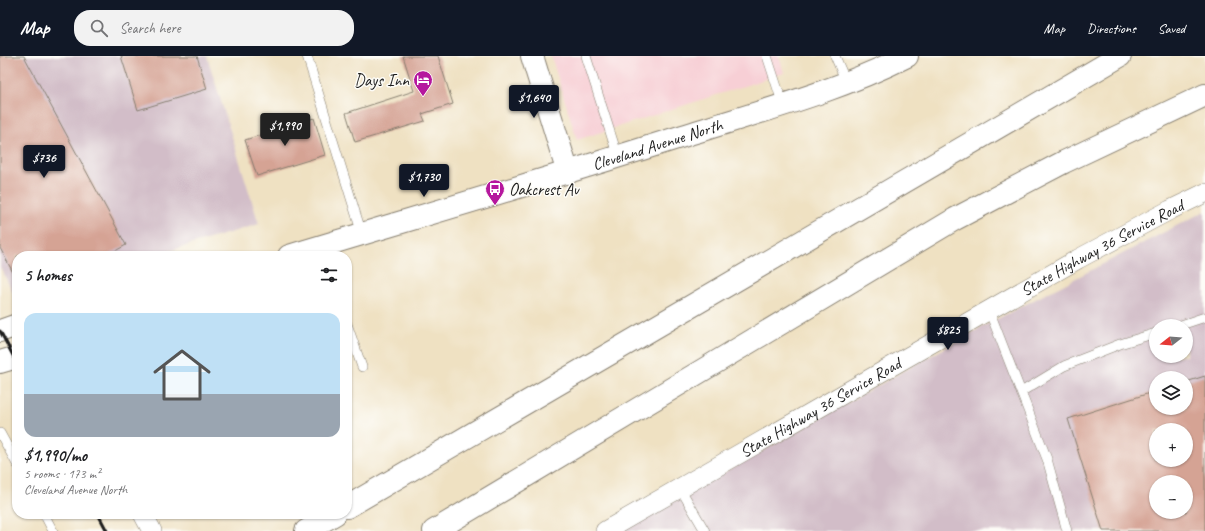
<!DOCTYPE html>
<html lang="en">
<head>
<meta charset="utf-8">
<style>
  body { margin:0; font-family:Caveat,sans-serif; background:#f2f2f2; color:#202124; height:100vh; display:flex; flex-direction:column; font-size:15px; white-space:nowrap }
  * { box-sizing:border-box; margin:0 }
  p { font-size:13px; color:#757577 }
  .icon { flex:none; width:22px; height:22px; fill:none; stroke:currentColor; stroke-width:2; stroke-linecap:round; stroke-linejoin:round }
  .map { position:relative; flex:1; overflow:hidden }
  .side { position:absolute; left:12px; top:195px; width:340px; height:268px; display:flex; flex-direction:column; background:#fff; border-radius:16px; box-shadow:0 1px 3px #0004 }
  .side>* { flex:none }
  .needle { width:26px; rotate:253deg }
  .buttons { position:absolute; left:1149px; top:263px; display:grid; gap:8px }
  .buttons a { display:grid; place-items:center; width:44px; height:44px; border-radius:50%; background:#fff; box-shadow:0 1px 3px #0004; font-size:20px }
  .price { position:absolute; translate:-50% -34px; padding:0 9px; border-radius:4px; background:#111827; color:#fff; font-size:13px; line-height:26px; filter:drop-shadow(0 1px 2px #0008) }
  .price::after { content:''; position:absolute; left:50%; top:24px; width:12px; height:9px; margin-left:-6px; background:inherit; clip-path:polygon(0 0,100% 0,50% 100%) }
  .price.on { background:#222; color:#fff }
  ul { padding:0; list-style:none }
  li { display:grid; align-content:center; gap:8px; height:212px; padding:0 12px }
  li span { display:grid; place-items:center; height:124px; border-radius:12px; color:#555 }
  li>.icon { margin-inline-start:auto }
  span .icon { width:72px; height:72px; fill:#fffc; stroke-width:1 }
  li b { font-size:17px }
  h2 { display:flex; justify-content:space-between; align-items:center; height:48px; padding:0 12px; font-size:17px }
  header { display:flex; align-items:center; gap:24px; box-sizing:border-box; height:56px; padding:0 20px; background:#111827; color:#fff }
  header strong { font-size:19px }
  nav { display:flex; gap:22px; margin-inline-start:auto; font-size:14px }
  .search { width:280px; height:36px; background:#f2f2f2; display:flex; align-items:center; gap:10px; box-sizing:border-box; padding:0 14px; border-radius:16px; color:#757577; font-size:15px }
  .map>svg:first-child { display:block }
  .built { fill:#f7cfd5 }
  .industrial { fill:#d2bdc8; fill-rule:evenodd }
  .building { fill:#d5a394; fill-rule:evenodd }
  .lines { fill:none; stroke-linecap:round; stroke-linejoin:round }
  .service-casing { stroke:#867e6f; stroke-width:10 }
  .minor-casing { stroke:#867e6f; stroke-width:20 }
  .tertiary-casing { stroke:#867e6f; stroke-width:24 }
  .motorway-casing { stroke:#867e6f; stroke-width:24 }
  .service { stroke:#fff; stroke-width:9 }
  .minor { stroke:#fff; stroke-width:19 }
  .tertiary { stroke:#fff; stroke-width:22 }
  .motorway { stroke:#fff; stroke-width:22 }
  .rail { stroke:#1c1c1c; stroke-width:3 }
  .labels { text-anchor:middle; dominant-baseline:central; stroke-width:3; stroke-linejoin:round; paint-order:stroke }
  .poi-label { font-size:17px; fill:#1c1c1c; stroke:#fdfcf7; text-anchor:end }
  .street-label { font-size:17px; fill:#1c1c1c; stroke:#fdfcf7 }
</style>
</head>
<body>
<header>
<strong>Map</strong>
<div class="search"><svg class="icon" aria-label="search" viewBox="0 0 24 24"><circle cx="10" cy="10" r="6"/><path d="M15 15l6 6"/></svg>Search here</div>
<nav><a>Map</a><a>Directions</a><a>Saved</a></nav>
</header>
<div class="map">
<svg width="1205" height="475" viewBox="0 0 1205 475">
  <rect width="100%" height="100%" fill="#fdfcf7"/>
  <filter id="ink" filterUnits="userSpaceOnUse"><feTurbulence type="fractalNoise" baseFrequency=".025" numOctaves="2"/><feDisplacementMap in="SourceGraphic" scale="8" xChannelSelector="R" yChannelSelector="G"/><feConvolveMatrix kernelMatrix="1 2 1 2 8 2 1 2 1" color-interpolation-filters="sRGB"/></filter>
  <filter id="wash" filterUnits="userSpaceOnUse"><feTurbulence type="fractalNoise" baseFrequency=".012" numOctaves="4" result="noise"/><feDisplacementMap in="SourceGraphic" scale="16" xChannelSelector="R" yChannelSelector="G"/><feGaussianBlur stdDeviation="0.9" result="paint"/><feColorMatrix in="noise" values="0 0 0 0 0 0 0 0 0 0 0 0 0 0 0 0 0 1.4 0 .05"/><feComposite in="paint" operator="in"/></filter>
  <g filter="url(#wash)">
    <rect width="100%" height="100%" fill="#efe1c2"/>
    <path class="built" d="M551,0H779L784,17L577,84Z"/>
    <path class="industrial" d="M0,0H207L259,168L153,200H17L16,242L0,211Z
      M1205,155V475H620L982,271ZM1156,270H1186V300H1156ZM1156,322H1186V352H1156ZM1156,374H1186V404H1156ZM1156,426H1186V456H1156Z"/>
    <g id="blocks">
      <path class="building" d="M0,0H24L126,189L106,200H17V224L0,192Z
        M121,0H197L207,33L138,54Z
        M403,0H438L453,48L422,58L425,65L355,86L346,57L414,35Z
        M314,62L325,99L257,120L245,84Z
        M1205,320V475H1103L1068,363L1156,335V352H1186V326ZM1156,374H1186V404H1156ZM1156,426H1186V456H1156Z"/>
    </g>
  </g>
  <g filter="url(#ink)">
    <use href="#blocks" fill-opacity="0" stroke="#867e6f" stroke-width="1"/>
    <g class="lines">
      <g class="service-casing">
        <path id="service" d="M307,0L362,178
          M586,0L618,101
          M767,0L783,49
          M835,0L847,28
          M989,254L1047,403L1067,475
          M347,268L362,311
          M1178,270L1205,261
          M1021,336L1064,310L1120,288L1156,277
          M0,377L17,408
          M680,432L705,475
          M44,458L53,475"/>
      </g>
      <g class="minor-casing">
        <g id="minor">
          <path d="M143,458L152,475"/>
          <path id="s1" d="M605,475L1078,203L1170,154L1205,137"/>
        </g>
      </g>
      <g class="tertiary-casing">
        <g id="tertiary">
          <path d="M532,0L568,117"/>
          <path id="s2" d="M289,200C421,160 552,122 683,80C758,56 836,36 907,0"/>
          <path d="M0,275L17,269"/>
          <path d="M0,306L17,301"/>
        </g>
      </g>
      <g class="motorway-casing">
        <path id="motorway" d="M347,451L1120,0
          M306,475L335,458
          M434,475L955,163L1064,106L1205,39"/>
      </g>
      <use href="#service" class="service"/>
      <use href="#minor" class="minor"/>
      <use href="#tertiary" class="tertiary"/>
      <use href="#motorway" class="motorway"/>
      <path class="rail" d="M0,275L17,307
        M98,458L107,475"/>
    </g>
  </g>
  <defs>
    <g id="hotel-pin" transform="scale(1)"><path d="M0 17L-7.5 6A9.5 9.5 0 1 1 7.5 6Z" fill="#b5179e" stroke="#fdfcf7"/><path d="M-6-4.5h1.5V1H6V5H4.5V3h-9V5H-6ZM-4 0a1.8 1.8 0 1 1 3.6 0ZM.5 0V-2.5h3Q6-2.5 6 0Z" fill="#fff"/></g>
    <g id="bus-pin" transform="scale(1)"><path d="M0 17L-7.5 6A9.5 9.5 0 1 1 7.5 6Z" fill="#b5179e" stroke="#fdfcf7"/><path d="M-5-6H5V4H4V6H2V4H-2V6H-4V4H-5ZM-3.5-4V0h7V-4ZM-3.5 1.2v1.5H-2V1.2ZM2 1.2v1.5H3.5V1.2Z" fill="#fff"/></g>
  </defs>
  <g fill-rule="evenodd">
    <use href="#hotel-pin" x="423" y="24"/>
    <use href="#bus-pin" x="495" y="133"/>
  </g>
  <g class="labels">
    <g class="poi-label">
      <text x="409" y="24">Days Inn</text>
      <text x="509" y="133" text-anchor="start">Oakcrest Av</text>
    </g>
    <g class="street-label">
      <text stroke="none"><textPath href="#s2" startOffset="385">Cleveland Avenue North</textPath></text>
      <text stroke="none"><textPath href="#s1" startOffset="572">State Highway 36 Service Road</textPath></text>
      <text stroke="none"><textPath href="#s1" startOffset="248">State Highway 36 Service Road</textPath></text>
    </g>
  </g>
</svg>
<div class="buttons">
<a><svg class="needle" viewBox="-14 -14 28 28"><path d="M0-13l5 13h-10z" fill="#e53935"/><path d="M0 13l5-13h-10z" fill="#757577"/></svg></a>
<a><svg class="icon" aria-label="layers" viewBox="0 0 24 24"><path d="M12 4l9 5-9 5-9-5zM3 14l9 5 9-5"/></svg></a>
<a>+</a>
<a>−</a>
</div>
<b class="price" style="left:534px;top:63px">$1,640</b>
<b class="price on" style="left:285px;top:91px">$1,990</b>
<b class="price" style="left:44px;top:123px">$736</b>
<b class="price" style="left:424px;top:142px">$1,730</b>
<b class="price" style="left:948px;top:295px">$825</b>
<section class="side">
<h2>5 homes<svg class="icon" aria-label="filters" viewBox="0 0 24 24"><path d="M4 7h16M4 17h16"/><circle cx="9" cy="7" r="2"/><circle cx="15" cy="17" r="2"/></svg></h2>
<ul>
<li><span style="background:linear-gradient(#bfe0f5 65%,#9aa5b1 0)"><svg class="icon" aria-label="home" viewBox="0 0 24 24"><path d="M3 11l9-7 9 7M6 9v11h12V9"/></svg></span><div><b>$1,990/mo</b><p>5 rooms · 173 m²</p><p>Cleveland Avenue North</p></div></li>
</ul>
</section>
</div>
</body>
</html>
